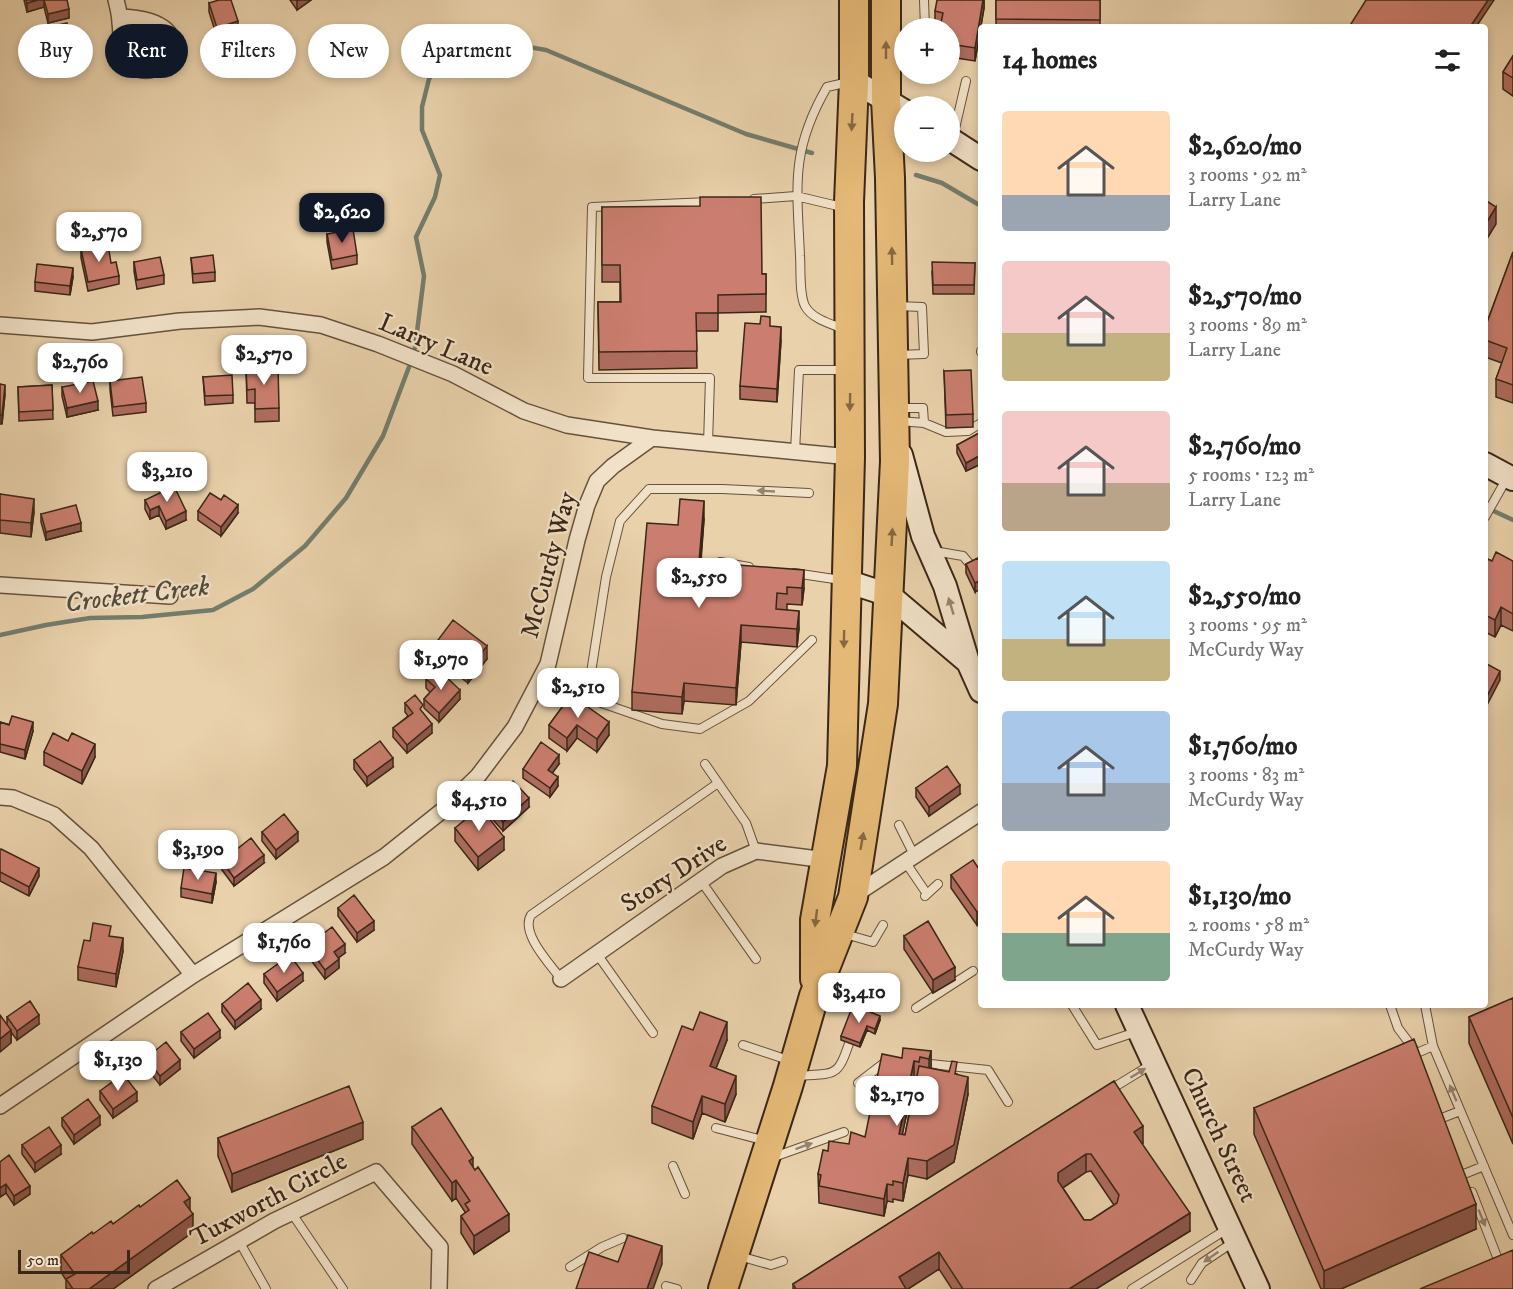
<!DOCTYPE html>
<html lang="en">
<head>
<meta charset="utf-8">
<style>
  body { margin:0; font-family:"IM FELL DW Pica",serif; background:#f6f6f6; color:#222; height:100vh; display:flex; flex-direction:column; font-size:22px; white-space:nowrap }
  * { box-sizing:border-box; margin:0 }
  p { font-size:20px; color:#767676 }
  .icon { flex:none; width:33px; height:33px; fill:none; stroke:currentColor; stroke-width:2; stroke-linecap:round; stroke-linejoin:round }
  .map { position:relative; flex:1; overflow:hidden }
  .panel { position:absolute; left:978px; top:24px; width:510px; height:984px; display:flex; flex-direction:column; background:#fff; border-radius:6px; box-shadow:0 3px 9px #0003 }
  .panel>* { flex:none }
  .banner { position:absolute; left:18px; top:24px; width:570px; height:54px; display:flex; gap:12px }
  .controls { position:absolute; left:894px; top:18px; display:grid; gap:12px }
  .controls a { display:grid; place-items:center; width:66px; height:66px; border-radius:50%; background:#fff; box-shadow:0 3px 9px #0003; font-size:30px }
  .scale { position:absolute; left:18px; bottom:15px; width:112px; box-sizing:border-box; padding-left:6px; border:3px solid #3b2717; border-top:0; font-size:16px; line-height:21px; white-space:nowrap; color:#3b2717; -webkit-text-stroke:4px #f1e1c8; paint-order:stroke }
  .price { position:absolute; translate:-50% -51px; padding:0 14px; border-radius:12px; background:#fff; color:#222; font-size:20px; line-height:39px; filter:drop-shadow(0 2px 3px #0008) }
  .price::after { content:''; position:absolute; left:50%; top:36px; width:18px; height:14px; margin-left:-9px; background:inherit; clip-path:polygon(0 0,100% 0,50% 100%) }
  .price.current { background:#111827; color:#fff }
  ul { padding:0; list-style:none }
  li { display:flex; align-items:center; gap:18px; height:150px; padding:0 24px }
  li span { display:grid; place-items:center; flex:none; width:168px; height:120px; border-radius:6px; color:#555 }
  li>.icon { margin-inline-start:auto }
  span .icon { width:72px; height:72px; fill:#fffc; stroke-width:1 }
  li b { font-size:26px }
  h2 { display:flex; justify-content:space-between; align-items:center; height:72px; padding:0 24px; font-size:26px }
  .pill { padding:0 21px; border-radius:27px; background:#fff; box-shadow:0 3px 9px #0003; font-size:21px; line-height:54px }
  .pill.current { background:#111827; color:#fff }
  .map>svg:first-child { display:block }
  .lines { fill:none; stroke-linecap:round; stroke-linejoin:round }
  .stream { stroke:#737d6d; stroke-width:4.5 }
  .lane-casing { stroke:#66523c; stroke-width:10 }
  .street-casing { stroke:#66523c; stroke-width:18 }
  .secondary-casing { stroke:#3b2717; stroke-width:26 }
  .highway-casing { stroke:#3b2717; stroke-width:32 }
  .lane { stroke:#f1e1c8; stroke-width:8 }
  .street { stroke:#f1e1c8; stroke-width:15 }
  .secondary { stroke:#f1e1c8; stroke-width:22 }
  .highway { stroke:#e4b876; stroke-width:28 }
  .wall { fill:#af6c5f; stroke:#3b2717; stroke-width:1.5; fill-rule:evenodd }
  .shaded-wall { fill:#8e584e; stroke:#3b2717; stroke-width:1.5 }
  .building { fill:#cb7e6f; stroke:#3b2717; stroke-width:1.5; fill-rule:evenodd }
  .oneway { fill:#876842 }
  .oneway2 { fill:#968470 }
  .labels { text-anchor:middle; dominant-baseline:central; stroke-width:4.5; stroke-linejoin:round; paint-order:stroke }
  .street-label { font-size:26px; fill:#3b2717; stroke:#f1e1c8 }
  .water-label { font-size:27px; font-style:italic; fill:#524b3b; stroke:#f1e1c8 }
</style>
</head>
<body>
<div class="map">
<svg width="1513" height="1289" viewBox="0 0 1513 1289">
  <rect width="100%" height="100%" fill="#e9d1ab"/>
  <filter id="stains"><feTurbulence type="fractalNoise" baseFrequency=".00333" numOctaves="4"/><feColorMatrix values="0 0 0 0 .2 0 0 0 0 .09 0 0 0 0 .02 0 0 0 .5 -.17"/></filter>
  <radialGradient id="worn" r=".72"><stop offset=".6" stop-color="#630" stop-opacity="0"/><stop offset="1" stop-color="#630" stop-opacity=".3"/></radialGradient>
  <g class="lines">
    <path class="stream" d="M916,175L942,183L981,206
      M415,348L424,276L416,237L435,197L440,175L422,130V107L429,79L441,60L463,46L488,40L546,50L746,134L812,153
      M1485,507L1513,520
      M0,635L46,625L90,618L142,617L213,610L253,589L305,546L346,498L383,436L409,367"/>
    <g class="lane-casing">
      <path id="lane" d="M924,0L925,28
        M953,137L966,81
        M754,199L796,196L842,207
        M897,306L922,307L924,354L898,355
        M844,329C831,324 812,319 805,306C799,294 801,269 800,256C797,186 790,151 827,87L849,82
        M981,352V351
        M899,408H923L924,423
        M899,421L924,423L946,432L968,431L981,423
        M708,444L710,378H588L592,207L709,202
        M795,452L799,370H845
        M809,493L722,489H649L620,521L606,577L587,698L662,724L700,729L749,701L812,640
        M1485,517L1507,478
        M934,551L963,556L974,569
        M720,562L749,567
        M794,573L841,580
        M705,764L746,823L756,851
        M899,825L915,857
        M906,863L927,894
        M701,881L756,959
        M925,896L938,884
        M845,934L873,942L883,925
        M597,954L653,1033
        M561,979C550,964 520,933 531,915L718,783
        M823,993C829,992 837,987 843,987C862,987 862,1005 857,1018
        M1072,1005L1097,1045L1136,1032
        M1390,1005L1398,1028L1413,1048
        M1425,1005L1433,1046L1513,1235
        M916,1008L973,971
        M743,1045L791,1061
        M1417,1053L1433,1046
        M921,1063L988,1070L1008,1102
        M796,1076C840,1073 837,1078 852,1035
        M858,1083L888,1060
        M1108,1091L1152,1064
        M1442,1118L1460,1111
        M716,1128L766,1141
        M771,1158L844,1132
        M673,1166L685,1194
        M1464,1174L1484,1166
        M1472,1192L1499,1262
        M291,1212L343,1289
        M239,1241L266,1289
        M739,1256L771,1265L783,1261
        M570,1267L602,1247L623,1238
        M1191,1280L1202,1263L1232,1243
        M666,1286L677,1289
        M1132,1289L1227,1229"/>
    </g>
    <g class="street-casing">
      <path id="street" d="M116,0C118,8 120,15 120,23C122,35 119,48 126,59C154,99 218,20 120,17
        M0,325L92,332L180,321L259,317L321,325L378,344L453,374L524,411L567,425L652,438L850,457
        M0,585L170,596
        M0,797L13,798L54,815L91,848L193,975
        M853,896L981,812
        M561,979L722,866L756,851L826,860
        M0,1106L193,975L384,857L443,810L478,776L515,727L548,664L577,540L587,505L597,481L613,466L652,438
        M156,1289L274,1221L376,1172L440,1247L439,1289"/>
    </g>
    <g class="secondary-casing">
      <path id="secondary" d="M854,81L904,111
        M950,139L981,159
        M901,455L923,536L945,586L968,662L981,691
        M1485,464L1513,479
        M846,581L889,595L968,662
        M1127,1005L1258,1289"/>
    </g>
    <g class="highway-casing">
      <path id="highway" d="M815,979V920L842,766L850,457L849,202L854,81V0
        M723,1289L788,1086L814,996L853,897L883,704L895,461L890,178L886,99V0"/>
    </g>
    <use href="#lane" class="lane"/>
    <use href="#street" class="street"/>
    <use href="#secondary" class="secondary"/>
    <use href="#highway" class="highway"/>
  </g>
  <path class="wall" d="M24,0H67L69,18L48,23L44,7L27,12Z
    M290,0H311L297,10Z
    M984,0V8L975,61L950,57V28L935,24V11Z
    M996,0H1100V27H996Z
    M209,3L238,30L217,37L209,12Z
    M49,27L75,64L56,68L49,36Z
    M1513,56V96L1503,89V72Z
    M602,207L762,274H766V312L718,313V331H696L697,368L599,370L598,302H620V282H602Z
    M327,234L357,255V264L332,269L327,242Z
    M81,249L119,276V284L88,291L81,258Z
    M1513,252V403L1496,397V379L1502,363L1485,357V328Z
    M191,258L215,272V281L193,283Z
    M134,262L164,275V284L137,289L134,271Z
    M975,263L974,294H933L932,271Z
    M73,277L70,295L35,291V282Z
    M770,326L781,340L777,402L740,399V386Z
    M246,367L279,408V421L255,422V403H247Z
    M944,371L973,414V427L946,428Z
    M203,377L233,395V403L205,405Z
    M110,381L146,403V412L113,416L110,390Z
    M0,384L5,394L2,424H0Z
    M52,385L53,419L19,421L18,387Z
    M62,387L98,410L67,417L62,396Z
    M981,432V464L966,471L957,453V445Z
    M0,494L34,512L31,537L0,533Z
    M145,500L186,520L166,529L159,515L150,519L145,509Z
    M198,511L238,513L221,536L198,520Z
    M41,514L81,531L46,540L41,522Z
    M704,519L701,562L804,588L802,605L787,604V610L799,628L797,647L741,642L736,705L684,701L682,714L632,710V692L678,525Z
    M978,558L975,592L966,573V564Z
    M1485,558L1492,561H1513V631L1501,625L1495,637L1485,632Z
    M435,644L487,659L468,683L435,658Z
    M426,679L460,699L439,722L424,708V699L430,692L426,688Z
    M571,695L609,735L597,752L577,738L567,751L549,738V725Z
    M405,703L423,713L432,733L407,753L393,737V728L408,716L405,712Z
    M0,722L33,731L25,759L0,752Z
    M44,752L95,757L82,784L44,765Z
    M354,760L393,767L367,786L354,769Z
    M559,764L552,773L558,786L550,797L523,778V769Z
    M916,788L960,794L929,816L916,797Z
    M487,804L529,807L503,831L487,813Z
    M455,828L504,850L478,870L455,841Z
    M262,832L298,841L276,859L262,841Z
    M0,850L39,876L29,896L0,881Z
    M222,861L264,863L234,886L222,870Z
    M981,872L977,925L951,888V875Z
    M216,882L212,903L181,897V888Z
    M338,908L374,930L357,942L338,916Z
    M904,936L955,980L933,993L904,949Z
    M90,941L123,951L116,987L78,980V967Z
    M307,946L345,953L338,958L339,968L325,979L307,955Z
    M264,974L303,981L277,1001L264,983Z
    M1513,998V1144L1469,1043V1017Z
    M222,1004L261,1009L235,1029L222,1012Z
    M7,1017L39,1024L17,1040L11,1032V1043L7,1024Z
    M880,1020L875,1034L867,1030L860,1047L841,1040V1036Z
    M693,1030L727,1040L716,1068L736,1094L725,1122L702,1113L693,1139L652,1123V1106Z
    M181,1032L220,1038L194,1058L181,1041Z
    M931,1051V1068L957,1074L968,1094L954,1162L927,1179L908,1175L903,1201L893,1199V1202L887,1201L884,1216L819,1203L818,1174L828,1151L849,1144L865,1137L902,1058ZM914,1078L916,1079L905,1135L902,1134Z
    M146,1058L180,1069L160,1085L146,1067Z
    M1114,1081L1143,1143L1142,1144L1190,1231L1096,1289H952L939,1269L908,1289H793V1284ZM1091,1171L1114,1205L1091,1220H1084L1063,1188L1086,1172Z
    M100,1091L137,1101L113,1118L100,1100Z
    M1254,1108L1476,1229L1341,1289H1321L1254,1134Z
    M62,1118L100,1125L74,1144L62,1126Z
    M412,1127L473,1168L509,1231L474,1254L461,1233V1216L465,1213V1212L456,1198L452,1201L412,1144Z
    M218,1138L363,1139L232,1192L218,1156Z
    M22,1145L61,1154L35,1172L22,1154Z
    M0,1162L30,1194L14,1205L6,1193L0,1197Z
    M140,1207L190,1210L193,1232L113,1289H66V1280L61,1272V1255L93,1234L113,1224Z"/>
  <path class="shaded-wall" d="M38,0H44V7L27,12V3Z
    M299,0H311L297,10V1Z
    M983,0H984V8L975,61V48Z
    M1488,0H1494L1476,27H1470Z
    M69,9V18L48,23V14Z
    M238,21V30L217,37V28Z
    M75,55V64L56,68V60Z
    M1496,207V224L1485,242V225Z
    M73,268V277L70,295V286Z
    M781,327V340L777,402V389Z
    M5,385V394L2,424V415Z
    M98,401V410L67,417V408Z
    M981,455V464L966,471V463Z
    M34,499V512L31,537V523Z
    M704,501V519L699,579V562Z
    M238,505V513L221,536V527Z
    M159,506V515L150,519V510Z
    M186,511V520L166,529V521Z
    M81,523V531L46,540V532Z
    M804,570V588L802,605V588Z
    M981,580V589L975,592V583Z
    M1501,607V625L1495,637V620Z
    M799,611V628L797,647V629Z
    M741,625V642L736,705V688Z
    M487,646V659L468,683V670Z
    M1500,671V680L1485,709V700Z
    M684,683V701L682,714V697Z
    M460,690V699L439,722V713Z
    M33,722V731L25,759V750Z
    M609,722V735L597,752V739Z
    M432,724V733L407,753V745Z
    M577,725V738L567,751V738Z
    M95,744V757L82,784V771Z
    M559,755V764L548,779V770Z
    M393,758V767L367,786V777Z
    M558,777V786L550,797V788Z
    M960,785V794L929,816V807Z
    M529,798V807L503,831V822Z
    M298,832V841L276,859V850Z
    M504,837V850L478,870V857Z
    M264,855V863L234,886V878Z
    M39,868V876L29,896V887Z
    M216,873V882L212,903V894Z
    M981,909V922L977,925V912Z
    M374,921V930L357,942V933Z
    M123,938V951L116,987V974Z
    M345,944V953L334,961V952Z
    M339,959V968L325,979V970Z
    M955,967V980L933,993V980Z
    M303,973V981L277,1001V992Z
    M261,1000V1009L235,1029V1021Z
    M39,1015V1024L17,1040V1031Z
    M880,1016V1020L875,1034V1029Z
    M727,1022V1040L710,1084V1066Z
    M867,1026V1030L860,1047V1043Z
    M11,1030V1043L0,1052V1039Z
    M220,1030V1038L194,1058V1049Z
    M931,1051V1069L929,1076V1059Z
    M180,1060V1069L160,1085V1076Z
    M914,1061V1078L899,1151V1134Z
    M736,1076V1094L725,1122V1104Z
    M968,1077V1094L954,1162L927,1179V1161Z
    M137,1092V1101L113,1118V1109Z
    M702,1096V1113L693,1139V1122Z
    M100,1116V1125L74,1144V1135Z
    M363,1122V1139L232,1192V1174Z
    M1143,1126V1143L1134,1149V1132Z
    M61,1145V1154L35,1172V1163Z
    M1086,1154V1172L1058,1191V1198V1173Z
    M473,1158V1175L469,1161Z
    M908,1158V1175L903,1201V1183Z
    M456,1180V1198L452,1201V1183Z
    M6,1184V1193L0,1197V1188Z
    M887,1184V1201L884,1216V1199Z
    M30,1186V1194L14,1205V1196Z
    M190,1198V1215L184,1202Z
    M1476,1204V1229L1341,1289H1324V1271Z
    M1190,1213V1231L1096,1289H1069Z
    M193,1214V1232L113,1289H89Z
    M509,1214V1231L474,1254V1236Z
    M662,1246V1264L653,1289H647Z
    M939,1252V1269L908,1289H899V1277Z"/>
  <path class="building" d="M26,0H38L27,3Z
    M44,0H67L69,9L48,14Z
    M219,0H231L238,21L217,28L209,3Z
    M937,0H983L975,48L950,44V28H940L943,13L935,11Z
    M996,0H1100V20L996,19Z
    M1366,0H1488L1470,27H1349Z
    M67,23L75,55L56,60L49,27Z
    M1513,56V78L1503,72Z
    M700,197H761L762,274H766V294L718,295V313H696L697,351L599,352L598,302H621L620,265H602V207L700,206Z
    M1485,200L1496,207L1485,225Z
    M353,229L357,255L332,260L327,234Z
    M108,244L111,263L116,262L119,276L88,282L81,249Z
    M1513,252V385L1496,379L1507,348L1485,340V328Z
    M213,255L215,272L193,274L191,258Z
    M160,257L164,275L137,280L134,262Z
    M932,262L975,263L974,285H933Z
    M37,264L73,268L70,286L35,282Z
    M761,316L770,317V326L781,327L777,389L740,386L745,323L760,324Z
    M278,366L279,408L255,409V389L247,390L246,367Z
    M971,370L973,414L946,415L944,371Z
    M232,375L233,395L205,396L203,377Z
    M142,377L146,403L113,407L110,381Z
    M93,381L98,401L67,408L62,387Z
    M0,384L5,385L2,415H0Z
    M52,385L53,410L19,412L18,387Z
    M981,432V455L966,463L957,445Z
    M174,486L186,511L166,521L159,506L150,510L145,500Z
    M210,493L221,500L224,495L238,505L221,527L198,511Z
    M0,494L34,499L31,523L0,520Z
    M680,499L704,501L699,562L804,570L802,588L787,587V594L777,593L776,609L799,611L797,629L741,625L736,688L684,683L682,697L632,692L647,523L678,525Z
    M76,505L81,523L46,532L41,514Z
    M1496,552L1513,561V614L1501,607L1495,620L1485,615V578L1486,576L1485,575V558L1492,561Z
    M978,558L981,564V580L975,583L966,564Z
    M453,620L487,646L468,670L435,644Z
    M1485,663L1500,671L1485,700Z
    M437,668L460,690L439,713L424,699L435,687L426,679Z
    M415,695L423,705L420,709L432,724L407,745L393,728L413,713L405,703Z
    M571,695L609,722L597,739L577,725L567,738L549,725Z
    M12,716L33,722L25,750L0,744V722L9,725Z
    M53,733L68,741L72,733L95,744L82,771L44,752Z
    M380,741L393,758L367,777L354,760Z
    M541,742L559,755L548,770L558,777L550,788L523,769Z
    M947,766L960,785L929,807L916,788Z
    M513,781L529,798L503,822L487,804Z
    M480,807L504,837L478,857L455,828Z
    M284,814L298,832L276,850L262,832Z
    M251,838L264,855L234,878L222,861Z
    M1,849L39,868L29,887L0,872V850Z
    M973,860L981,872V909L977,912L951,875Z
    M184,868L216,873L212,894L181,888Z
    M354,895L374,921L357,933L338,908Z
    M928,921L955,967L933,980L904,936Z
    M93,923L111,926L109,936L123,938L116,974L78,967L84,940L90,941Z
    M332,927L345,944L334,952L339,959L325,970L307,946Z
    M290,955L303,973L277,992L264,974Z
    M248,983L261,1000L235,1021L222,1004Z
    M1513,998V1118L1469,1017Z
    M30,1001L39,1015L17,1031L7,1017Z
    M853,1005L880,1016L875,1029L867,1026L860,1043L841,1036Z
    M700,1012L727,1022L710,1066L736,1076L725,1104L702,1096L693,1122L652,1106L682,1026L693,1030Z
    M208,1013L220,1030L194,1049L181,1032Z
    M0,1015L11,1030L0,1039Z
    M1414,1039L1476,1204L1324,1271L1254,1108Z
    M166,1042L180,1060L160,1076L146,1058Z
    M903,1048L931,1051L929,1059L920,1057L919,1062L914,1061L899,1134L905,1135L919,1066L949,1072L952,1061L957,1062L955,1074L968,1077L954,1145L927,1161L908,1158L903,1183L893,1181V1185L887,1184L884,1199L819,1186L821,1175L818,1174L823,1150L828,1151L829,1141L849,1144L851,1132L865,1137L882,1054L902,1058Z
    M123,1074L137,1092L113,1109L100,1091Z
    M1114,1081L1143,1126L1134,1132L1190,1213L1069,1289H963L939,1252L899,1277L906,1289H796L793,1284ZM1086,1154H1091L1119,1195L1117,1203L1091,1220H1084L1058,1181V1173Z
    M349,1086L363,1122L232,1174L218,1138Z
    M88,1099L100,1116L74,1135L62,1118Z
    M441,1108L473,1158L469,1161L475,1170L478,1167L509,1214L474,1236L461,1216L469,1210L465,1204L470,1201L456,1180L452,1183L412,1127Z
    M49,1127L61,1145L35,1163L22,1145Z
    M9,1155L30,1186L14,1196L6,1184L0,1188V1162Z
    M177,1180L190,1198L184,1202L193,1214L89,1289H73L66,1279L75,1274L61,1255L92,1232L93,1234L111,1221L113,1224L139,1205L140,1207Z
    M628,1235L662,1246L647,1289H576L589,1252L618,1262Z
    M1513,1250V1289H1420Z"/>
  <defs><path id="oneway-solid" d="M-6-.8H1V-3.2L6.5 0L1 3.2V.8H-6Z" transform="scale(1.5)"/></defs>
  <g class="oneway">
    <use href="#oneway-solid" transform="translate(886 50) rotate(-90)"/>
    <use href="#oneway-solid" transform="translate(852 122) rotate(93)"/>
    <use href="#oneway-solid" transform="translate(892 256) rotate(-91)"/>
    <use href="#oneway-solid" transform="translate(850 402) rotate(91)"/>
    <use href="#oneway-solid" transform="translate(892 537) rotate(-87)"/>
    <use href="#oneway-solid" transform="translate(844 639) rotate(91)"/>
    <use href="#oneway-solid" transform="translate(862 841) rotate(-80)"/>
    <use href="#oneway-solid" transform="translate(816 918) rotate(97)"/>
  </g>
  <g class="oneway2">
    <use href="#oneway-solid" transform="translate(766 491) rotate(-177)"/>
    <use href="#oneway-solid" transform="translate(951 606) rotate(-107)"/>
    <use href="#oneway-solid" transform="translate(1138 1073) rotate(-32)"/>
    <use href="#oneway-solid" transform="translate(1453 1093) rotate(-113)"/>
    <use href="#oneway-solid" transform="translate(804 1146) rotate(-20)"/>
    <use href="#oneway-solid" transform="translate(1482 1218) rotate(68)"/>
    <use href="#oneway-solid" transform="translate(1211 1257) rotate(145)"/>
  </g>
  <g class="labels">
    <g class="street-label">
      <text transform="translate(436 345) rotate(23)">Larry Lane</text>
      <text transform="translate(549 565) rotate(-75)">McCurdy Way</text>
      <text transform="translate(674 874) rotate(-33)">Story Drive</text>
      <text transform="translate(1219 1135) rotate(65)">Church Street</text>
      <text transform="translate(269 1200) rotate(-28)">Tuxworth Circle</text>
    </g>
    <g class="water-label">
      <text transform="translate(137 595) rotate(-7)">Crockett Creek</text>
    </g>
  </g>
  <rect width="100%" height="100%" filter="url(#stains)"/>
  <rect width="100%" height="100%" fill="url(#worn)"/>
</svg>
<div class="controls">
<a>+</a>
<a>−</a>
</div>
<div class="scale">50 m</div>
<b class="price current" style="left:342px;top:244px">$2,620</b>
<b class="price" style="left:99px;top:263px">$2,570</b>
<b class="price" style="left:264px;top:386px">$2,570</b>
<b class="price" style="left:80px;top:394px">$2,760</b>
<b class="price" style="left:167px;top:503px">$3,210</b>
<b class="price" style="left:699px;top:609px">$2,550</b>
<b class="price" style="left:441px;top:691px">$1,970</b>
<b class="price" style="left:578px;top:719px">$2,510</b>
<b class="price" style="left:479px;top:832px">$4,510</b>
<b class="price" style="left:198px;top:881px">$3,190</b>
<b class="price" style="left:284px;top:974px">$1,760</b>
<b class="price" style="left:859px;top:1024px">$3,410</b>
<b class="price" style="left:118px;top:1092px">$1,130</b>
<b class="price" style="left:897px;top:1127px">$2,170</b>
<div class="banner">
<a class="pill">Buy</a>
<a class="pill current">Rent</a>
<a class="pill">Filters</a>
<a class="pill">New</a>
<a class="pill">Apartment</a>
</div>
<section class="panel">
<h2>14 homes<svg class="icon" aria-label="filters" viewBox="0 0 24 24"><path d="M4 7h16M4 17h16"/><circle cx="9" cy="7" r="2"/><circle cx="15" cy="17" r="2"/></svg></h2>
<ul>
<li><span style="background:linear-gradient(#ffd9b3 70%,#9aa5b1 0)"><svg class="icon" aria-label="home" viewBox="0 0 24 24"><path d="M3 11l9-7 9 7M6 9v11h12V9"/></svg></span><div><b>$2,620/mo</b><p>3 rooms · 92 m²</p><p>Larry Lane</p></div></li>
<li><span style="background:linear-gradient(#f6c9c9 60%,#c2b280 0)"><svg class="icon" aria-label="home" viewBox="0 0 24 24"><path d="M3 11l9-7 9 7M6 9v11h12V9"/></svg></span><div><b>$2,570/mo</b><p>3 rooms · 89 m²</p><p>Larry Lane</p></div></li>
<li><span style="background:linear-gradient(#f6c9c9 60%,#b9a48a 0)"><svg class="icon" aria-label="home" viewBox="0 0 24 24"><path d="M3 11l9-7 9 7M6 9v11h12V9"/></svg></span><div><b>$2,760/mo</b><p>5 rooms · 123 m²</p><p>Larry Lane</p></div></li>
<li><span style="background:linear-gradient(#bfe0f5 65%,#c2b280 0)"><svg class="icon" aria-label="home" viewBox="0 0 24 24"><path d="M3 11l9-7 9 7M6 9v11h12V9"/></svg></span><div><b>$2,550/mo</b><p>3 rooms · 95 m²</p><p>McCurdy Way</p></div></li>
<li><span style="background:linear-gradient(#a9c7e8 60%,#9aa5b1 0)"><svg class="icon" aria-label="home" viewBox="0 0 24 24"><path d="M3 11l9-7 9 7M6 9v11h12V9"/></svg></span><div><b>$1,760/mo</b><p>3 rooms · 83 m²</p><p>McCurdy Way</p></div></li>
<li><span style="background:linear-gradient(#ffd9b3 60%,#7fa58c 0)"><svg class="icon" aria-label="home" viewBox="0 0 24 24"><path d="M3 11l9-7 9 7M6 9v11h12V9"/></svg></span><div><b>$1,130/mo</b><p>2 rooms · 58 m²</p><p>McCurdy Way</p></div></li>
</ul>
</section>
</div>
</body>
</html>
